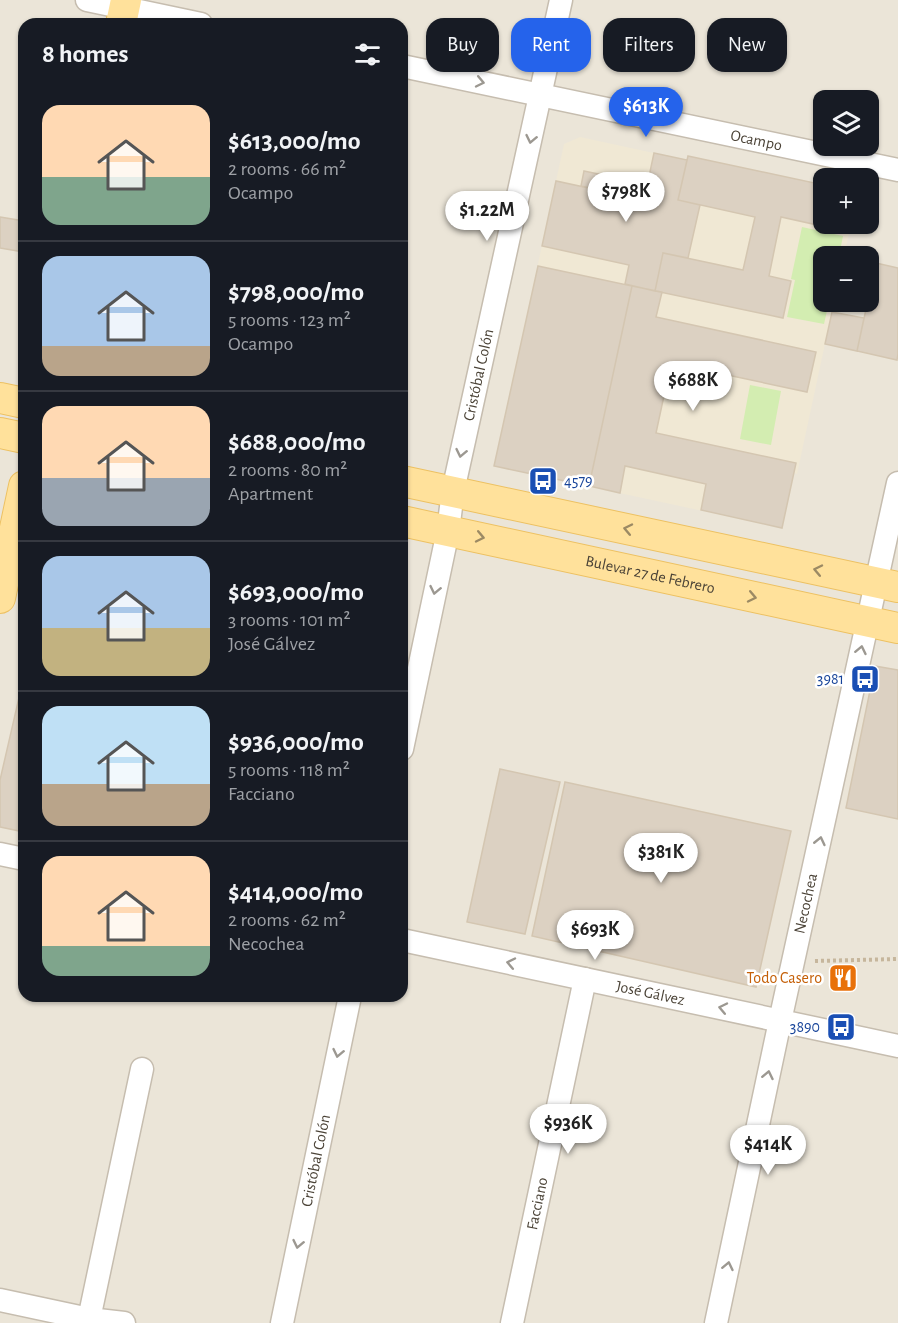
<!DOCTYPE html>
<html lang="en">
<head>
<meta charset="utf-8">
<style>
  body { margin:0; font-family:"Alegreya Sans",sans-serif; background:#242831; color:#f1f3f6; height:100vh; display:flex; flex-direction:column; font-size:22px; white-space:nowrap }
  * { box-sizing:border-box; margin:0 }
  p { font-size:20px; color:#9ea1a6 }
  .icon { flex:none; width:33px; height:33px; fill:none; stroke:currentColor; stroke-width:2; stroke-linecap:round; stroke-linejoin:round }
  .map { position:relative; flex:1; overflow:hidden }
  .panel { position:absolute; left:18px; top:18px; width:390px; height:984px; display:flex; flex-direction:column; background:#171b24; border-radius:18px; box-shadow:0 2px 4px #0004 }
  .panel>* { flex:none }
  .banner { position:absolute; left:426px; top:18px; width:381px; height:54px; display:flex; gap:12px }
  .controls { position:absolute; left:813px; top:90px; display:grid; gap:12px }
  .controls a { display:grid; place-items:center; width:66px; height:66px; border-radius:12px; background:#171b24; box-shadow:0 2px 4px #0004; font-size:30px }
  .price { position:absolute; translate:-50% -51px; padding:0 14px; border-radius:21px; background:#fff; color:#222; font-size:20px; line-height:39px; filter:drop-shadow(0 2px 3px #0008) }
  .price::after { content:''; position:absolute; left:50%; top:36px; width:18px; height:14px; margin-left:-9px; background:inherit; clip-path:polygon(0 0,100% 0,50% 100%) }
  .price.current { background:#2563eb; color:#fff }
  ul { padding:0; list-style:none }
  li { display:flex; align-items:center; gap:18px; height:150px; padding:0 24px }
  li+li { border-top:2px solid #363941 }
  li span { display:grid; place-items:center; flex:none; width:168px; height:120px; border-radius:18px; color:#555 }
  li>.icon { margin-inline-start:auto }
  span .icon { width:72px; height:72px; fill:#fffc; stroke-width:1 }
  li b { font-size:26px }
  h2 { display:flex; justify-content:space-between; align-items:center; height:72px; padding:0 24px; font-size:26px }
  .chip { padding:0 21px; border-radius:18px; background:#171b24; box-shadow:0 2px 4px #0004; font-size:21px; line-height:54px }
  .chip.current { background:#2563eb; color:#fff }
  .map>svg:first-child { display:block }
  .residential { fill:#ebe5d8; fill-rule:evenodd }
  .education { fill:#f0e8d4 }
  .green { fill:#d3edb1 }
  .building { fill:#dcd1c2; stroke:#d4c6b1; stroke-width:1.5 }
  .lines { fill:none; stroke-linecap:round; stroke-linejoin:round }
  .minor-casing { stroke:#c6bdaf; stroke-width:25 }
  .major-casing { stroke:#edc162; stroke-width:32 }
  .path { stroke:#c6b69c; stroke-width:4; stroke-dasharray:3 3; stroke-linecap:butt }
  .minor { stroke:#fff; stroke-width:22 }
  .major { stroke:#ffe19b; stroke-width:30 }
  .oneway { stroke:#9c9891 }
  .oneway2 { stroke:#9c8a64 }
  .labels { text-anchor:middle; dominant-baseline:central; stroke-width:5; stroke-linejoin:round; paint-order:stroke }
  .street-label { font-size:16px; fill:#4b4337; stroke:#fff }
  .transit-label { font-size:16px; fill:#164399; stroke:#fff; text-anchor:end }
  .food-label { font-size:16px; fill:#c56008; stroke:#fff; text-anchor:end }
</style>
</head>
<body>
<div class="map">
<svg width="898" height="1323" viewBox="0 0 898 1323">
  <rect width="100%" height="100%" fill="#f6f3eb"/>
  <path class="residential" d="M0,0H898V1323H0ZM24,24H402V996H24ZM824,100H868V146H824ZM824,178H868V224H824ZM824,256H868V302H824Z"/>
  <path class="education" d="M580,137L686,160L688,156L823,185L824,224H851L844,256H824V302H834L797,474L794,473L782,528L494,466L564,144Z"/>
  <path class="green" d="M802,227L843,236L839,256H824V302H829L824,324L787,317L795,280L791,279Z
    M750,385L781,391L771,445L740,439Z"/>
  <path class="building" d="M654,153L687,160L678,200L700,205L688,258L663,253L655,291L625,284L629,265L542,246L556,181L644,200Z
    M688,156L824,185V224H851L849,232L781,217L769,276L791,281L783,318L655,291L663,253L743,270L755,217L678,200Z
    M584,171L647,184L644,200L581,186Z
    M0,217L24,221V252L0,248Z
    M876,263L898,268V354L897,360L857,351Z
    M538,266L632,286L589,486L494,466Z
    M632,286L662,292L656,317L816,352L807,392L671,363L656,433L796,463L782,528L701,510L706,484L625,466L620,493L589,486Z
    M832,312L864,318L857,351L825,344Z
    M875,666L898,670V819L846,808Z
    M24,676V832L0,827V780Z
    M500,769L560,782L525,934L467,922Z
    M565,782L791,831L756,987L532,936Z"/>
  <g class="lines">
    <g class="minor-casing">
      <g id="minor">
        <path d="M87,0L201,24"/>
        <path id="s1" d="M402,66L898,170"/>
        <path id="s2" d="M402,749L448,531L453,491L561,0"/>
        <path d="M0,854L24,859"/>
        <path id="s3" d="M402,940L898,1046"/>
        <path d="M0,1300L89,1319L124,1323"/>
        <path d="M89,1319L142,1069"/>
        <path id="s4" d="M282,1323L350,996"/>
        <path id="s5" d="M512,1323L585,979"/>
        <path id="s6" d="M716,1323L780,1021L898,483"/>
      </g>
    </g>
    <g class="major-casing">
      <g id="major">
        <path d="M121,24L126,0"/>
        <path d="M0,398L24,403"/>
        <path d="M0,433L24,438"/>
        <path d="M402,481L898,587"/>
        <path id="s7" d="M402,521L898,628"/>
        <path d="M0,598L24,486"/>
      </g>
    </g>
    <path class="path" d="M815,961L898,959"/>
    <use href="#minor" class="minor"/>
    <use href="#major" class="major"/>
  </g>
  <defs><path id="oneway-chevron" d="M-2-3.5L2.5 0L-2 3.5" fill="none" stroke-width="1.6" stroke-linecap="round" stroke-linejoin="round" transform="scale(1.5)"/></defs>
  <g class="oneway">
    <use href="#oneway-chevron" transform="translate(480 82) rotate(12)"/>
    <use href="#oneway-chevron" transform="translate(531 139) rotate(102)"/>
    <use href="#oneway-chevron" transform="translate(461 453) rotate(102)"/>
    <use href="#oneway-chevron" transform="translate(435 590) rotate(102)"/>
    <use href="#oneway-chevron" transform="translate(861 650) rotate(-78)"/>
    <use href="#oneway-chevron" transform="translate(820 841) rotate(-77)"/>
    <use href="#oneway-chevron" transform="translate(511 963) rotate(-168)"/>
    <use href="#oneway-chevron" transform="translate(723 1008) rotate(-168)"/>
    <use href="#oneway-chevron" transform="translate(338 1053) rotate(102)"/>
    <use href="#oneway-chevron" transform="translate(768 1075) rotate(-78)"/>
    <use href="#oneway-chevron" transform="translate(298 1244) rotate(102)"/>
    <use href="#oneway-chevron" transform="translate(728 1266) rotate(-78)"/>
  </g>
  <g class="oneway2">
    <use href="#oneway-chevron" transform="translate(628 529) rotate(-168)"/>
    <use href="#oneway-chevron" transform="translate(480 537) rotate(12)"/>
    <use href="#oneway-chevron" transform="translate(818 570) rotate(-168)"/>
    <use href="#oneway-chevron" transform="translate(752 597) rotate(12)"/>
  </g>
  <defs>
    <g id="bus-square" transform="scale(1.5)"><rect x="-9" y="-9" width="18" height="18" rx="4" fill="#1a4fb4" stroke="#fff"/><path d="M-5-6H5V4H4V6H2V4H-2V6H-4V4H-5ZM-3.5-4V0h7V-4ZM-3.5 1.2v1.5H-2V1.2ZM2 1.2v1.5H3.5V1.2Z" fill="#fff"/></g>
    <g id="restaurant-square" transform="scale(1.5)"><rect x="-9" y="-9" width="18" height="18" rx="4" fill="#e8710a" stroke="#fff"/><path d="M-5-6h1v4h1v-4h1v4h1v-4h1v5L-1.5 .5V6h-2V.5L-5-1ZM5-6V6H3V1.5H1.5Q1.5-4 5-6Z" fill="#fff"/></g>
  </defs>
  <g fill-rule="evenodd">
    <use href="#bus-square" x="543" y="481"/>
    <use href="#bus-square" x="865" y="679"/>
    <use href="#restaurant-square" x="843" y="978"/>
    <use href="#bus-square" x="841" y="1027"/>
  </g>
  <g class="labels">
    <g class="street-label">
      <text stroke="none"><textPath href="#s1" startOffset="362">Ocampo</textPath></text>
      <text stroke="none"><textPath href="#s2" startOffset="382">Cristóbal Colón</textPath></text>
      <text stroke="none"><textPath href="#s7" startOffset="254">Bulevar 27 de Febrero</textPath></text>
      <text stroke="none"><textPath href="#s6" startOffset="429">Necochea</textPath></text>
      <text stroke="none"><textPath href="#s3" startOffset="254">José Gálvez</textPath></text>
      <text stroke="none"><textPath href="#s4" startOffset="166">Cristóbal Colón</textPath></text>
      <text stroke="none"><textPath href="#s5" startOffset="122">Facciano</textPath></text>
    </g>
    <g class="transit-label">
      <text x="564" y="481" text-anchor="start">4579</text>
      <text x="844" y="679">3981</text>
      <text x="820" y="1027">3890</text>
    </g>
    <g class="food-label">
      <text x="822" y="978">Todo Casero</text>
    </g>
  </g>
</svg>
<div class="controls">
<a><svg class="icon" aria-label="layers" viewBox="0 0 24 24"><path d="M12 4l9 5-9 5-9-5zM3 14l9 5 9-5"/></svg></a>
<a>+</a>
<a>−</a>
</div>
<b class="price current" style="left:646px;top:138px">$613K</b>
<b class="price" style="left:626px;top:223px">$798K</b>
<b class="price" style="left:487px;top:242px">$1.22M</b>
<b class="price" style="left:693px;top:412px">$688K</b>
<b class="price" style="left:661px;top:884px">$381K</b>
<b class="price" style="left:595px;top:961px">$693K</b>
<b class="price" style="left:568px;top:1155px">$936K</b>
<b class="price" style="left:768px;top:1176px">$414K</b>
<div class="banner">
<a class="chip">Buy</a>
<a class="chip current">Rent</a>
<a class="chip">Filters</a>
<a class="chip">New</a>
</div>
<section class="panel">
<h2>8 homes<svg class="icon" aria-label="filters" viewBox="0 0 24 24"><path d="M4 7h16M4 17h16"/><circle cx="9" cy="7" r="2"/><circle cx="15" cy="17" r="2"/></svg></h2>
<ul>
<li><span style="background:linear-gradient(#ffd9b3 60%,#7fa58c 0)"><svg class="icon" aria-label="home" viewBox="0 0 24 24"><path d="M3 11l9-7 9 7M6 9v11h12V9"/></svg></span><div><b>$613,000/mo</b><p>2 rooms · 66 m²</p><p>Ocampo</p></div></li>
<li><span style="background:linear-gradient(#a9c7e8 75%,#b9a48a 0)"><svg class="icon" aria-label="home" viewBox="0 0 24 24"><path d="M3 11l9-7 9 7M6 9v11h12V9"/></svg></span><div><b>$798,000/mo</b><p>5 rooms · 123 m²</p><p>Ocampo</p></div></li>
<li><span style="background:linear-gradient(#ffd9b3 60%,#9aa5b1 0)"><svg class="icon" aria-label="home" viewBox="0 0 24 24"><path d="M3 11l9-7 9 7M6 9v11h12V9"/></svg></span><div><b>$688,000/mo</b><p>2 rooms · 80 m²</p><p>Apartment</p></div></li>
<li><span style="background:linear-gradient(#a9c7e8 60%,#c2b280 0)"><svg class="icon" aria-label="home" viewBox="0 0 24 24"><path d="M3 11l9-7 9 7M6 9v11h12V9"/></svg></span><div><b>$693,000/mo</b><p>3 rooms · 101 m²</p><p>José Gálvez</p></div></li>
<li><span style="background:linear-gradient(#bfe0f5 65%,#b9a48a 0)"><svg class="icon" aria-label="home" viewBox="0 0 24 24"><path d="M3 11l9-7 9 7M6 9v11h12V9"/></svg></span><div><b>$936,000/mo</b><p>5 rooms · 118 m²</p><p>Facciano</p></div></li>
<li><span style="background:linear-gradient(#ffd9b3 75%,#7fa58c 0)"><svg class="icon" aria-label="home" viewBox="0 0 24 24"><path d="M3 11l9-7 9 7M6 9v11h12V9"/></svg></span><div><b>$414,000/mo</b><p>2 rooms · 62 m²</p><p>Necochea</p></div></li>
</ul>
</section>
</div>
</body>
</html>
